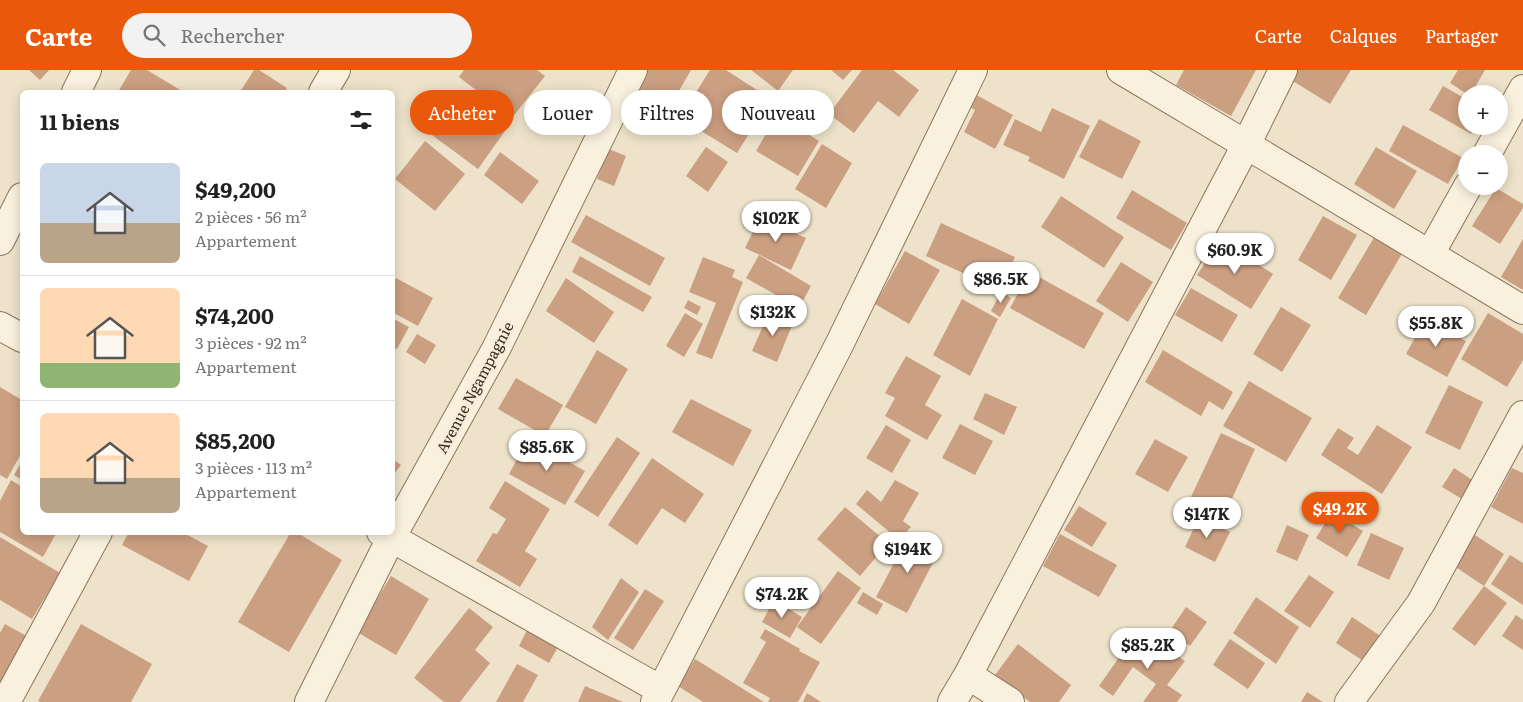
<!DOCTYPE html>
<html lang="fr">
<head>
<meta charset="utf-8">
<style>
  body { margin:0; font-family:Literata,serif; background:#f2f2f2; color:#222; height:100vh; display:flex; flex-direction:column; font-size:19px; white-space:nowrap }
  * { box-sizing:border-box; margin:0 }
  p { font-size:16px; color:#767676 }
  .icon { flex:none; width:28px; height:28px; fill:none; stroke:currentColor; stroke-width:2; stroke-linecap:round; stroke-linejoin:round }
  .map { position:relative; flex:1; overflow:hidden }
  .drawer { position:absolute; left:20px; top:20px; width:375px; height:445px; display:flex; flex-direction:column; background:#fff; border-radius:8px; box-shadow:0 2px 12px #0003 }
  .drawer>* { flex:none }
  .guide { position:absolute; left:410px; top:20px; width:475px; height:45px; display:flex; gap:10px }
  .tools { position:absolute; left:1458px; top:15px; display:grid; gap:10px }
  .tools a { display:grid; place-items:center; width:50px; height:50px; border-radius:50%; background:#fff; box-shadow:0 2px 12px #0003; font-size:25px }
  .price { position:absolute; translate:-50% -42px; padding:0 11px; border-radius:18px; background:#fff; color:#222; font-size:16px; line-height:32px; filter:drop-shadow(0 1px 2px #0008) }
  .price::after { content:''; position:absolute; left:50%; top:30px; width:15px; height:11px; margin-left:-8px; background:inherit; clip-path:polygon(0 0,100% 0,50% 100%) }
  .price.on { background:#ea580c; color:#fff }
  ul { padding:0; list-style:none }
  li { display:flex; align-items:center; gap:15px; height:125px; padding:0 20px }
  li+li { border-top:1px solid #e0e0e0 }
  li span { display:grid; place-items:center; flex:none; width:140px; height:100px; border-radius:8px; color:#555 }
  li>.icon { margin-inline-start:auto }
  span .icon { width:60px; height:60px; fill:#fffc; stroke-width:1 }
  li b { font-size:21px }
  h2 { display:flex; justify-content:space-between; align-items:center; height:60px; padding:0 20px; font-size:21px }
  .pill { padding:0 18px; border-radius:22px; background:#fff; box-shadow:0 2px 12px #0003; font-size:18px; line-height:45px }
  .pill.on { background:#ea580c; color:#fff }
  header { display:flex; align-items:center; gap:30px; box-sizing:border-box; height:70px; padding:0 25px; background:#ea580c; color:#fff }
  header strong { font-size:24px }
  nav { display:flex; gap:28px; margin-inline-start:auto; font-size:18px }
  .search { width:350px; height:45px; background:#f2f2f2; display:flex; align-items:center; gap:12px; box-sizing:border-box; padding:0 18px; border-radius:28px; color:#767676; font-size:19px }
  .map>svg:first-child { display:block }
  .building { fill:#cb9f81 }
  .lines { fill:none; stroke-linecap:round; stroke-linejoin:round }
  .street-casing { stroke:#8b755e; stroke-width:30 }
  .street { stroke:#f9f0dd; stroke-width:28 }
  .labels { text-anchor:middle; dominant-baseline:central; stroke-width:4; stroke-linejoin:round; paint-order:stroke }
  .street-label { font-size:15px; fill:#3c2e21; stroke:#f6edd9 }
</style>
</head>
<body>
<header>
<strong>Carte</strong>
<div class="search"><svg class="icon" aria-label="search" viewBox="0 0 24 24"><circle cx="10" cy="10" r="6"/><path d="M15 15l6 6"/></svg>Rechercher</div>
<nav><a>Carte</a><a>Calques</a><a>Partager</a></nav>
</header>
<div class="map">
<svg width="1523" height="632" viewBox="0 0 1523 632">
  <rect width="100%" height="100%" fill="#eee3ca"/>
  <path class="building" d="M29,0H49L40,10Z
    M131,0H147L182,21L181,22H118Z
    M254,0H259L287,18L284,22H240Z
    M464,0H537L545,6L512,48L459,7Z
    M648,0H691L668,40L635,21Z
    M710,0H726L771,29L737,83L680,48Z
    M751,0H793L778,21Z
    M831,0H852L843,10Z
    M862,0H893L919,20L899,47L878,31L854,63L829,44Z
    M1184,0H1256L1231,46L1176,15Z
    M1293,0H1351L1330,34L1288,8Z
    M1458,0H1485L1471,24H1467L1450,13Z
    M1443,16L1466,29V56H1475L1471,64L1429,40Z
    M457,21L507,58L478,99L428,62Z
    M971,22L1013,45L995,79L964,62L975,40L965,34Z
    M1052,38L1090,56L1064,109L1028,91L1030,87L1003,75L1015,49L1041,62Z
    M777,45L819,71L798,106L756,81Z
    M1099,49L1141,71L1122,109L1079,87Z
    M1403,55L1463,88L1448,114L1389,81Z
    M425,71L465,104L435,141L395,109Z
    M822,74L852,93L826,138L795,119Z
    M706,77L728,92L708,122L686,106Z
    M1376,77L1417,101L1394,139L1354,114Z
    M609,79L626,86L614,116L597,109Z
    M500,82L539,111L522,134L484,105Z
    M1496,118L1523,134V138L1500,174L1472,156Z
    M1132,120L1187,153L1171,180L1116,148Z
    M1061,126L1124,167L1104,198L1041,157Z
    M586,145L665,188L650,216L571,172Z
    M1323,146L1357,165L1331,210L1298,190Z
    M760,147L806,168L791,200L745,178Z
    M941,153L1015,187L1000,220L926,186Z
    M1375,166L1403,182L1366,245L1338,228Z
    M1523,169V220L1501,207Z
    M1220,170L1273,204L1251,239L1197,205Z
    M905,181L940,200L909,254L875,234Z
    M759,185L811,216L799,238L746,208Z
    M580,186L652,227L643,242L572,202Z
    M703,187L735,200L732,207L743,212L712,289L696,283L716,233L689,222Z
    M1121,192L1153,212L1128,252L1096,231Z
    M1030,202L1104,243L1084,279L1010,238Z
    M396,208L433,228L418,256L392,242V215Z
    M566,208L614,242L594,273L546,241Z
    M1191,218L1238,245L1222,272L1175,245Z
    M1001,222L1011,228L1000,247L991,241Z
    M962,229L998,249L970,306L933,285Z
    M688,230L701,237L697,245L684,238Z
    M1281,237L1311,255L1282,302L1253,284Z
    M769,242L793,253L777,292L752,281Z
    M685,243L703,254L684,287L666,276Z
    M1488,243L1523,264V290L1507,317L1461,289Z
    M392,248L409,257L397,279L392,277Z
    M1425,249L1466,271L1447,307L1406,284Z
    M417,264L436,275L425,294L406,282Z
    M597,280L628,299L596,354L565,337Z
    M1163,280L1233,322L1223,340L1209,331L1201,346L1145,312Z
    M906,286L941,306L925,335L942,345L927,370L885,346L895,328L885,323Z
    M516,308L563,335L545,366L498,339Z
    M1249,311L1312,348L1286,392L1223,356Z
    M1449,315L1483,332L1460,380L1425,363Z
    M0,317L22,330V382L7,409L0,405Z
    M985,323L1017,337L1004,365L973,349Z
    M691,329L752,360L733,396L672,362Z
    M960,354L993,371L975,405L942,388Z
    M886,355L911,370L892,403L866,388Z
    M1377,355L1412,377L1382,424L1321,385L1338,358L1354,368L1347,378L1358,385Z
    M1221,363L1255,379L1223,448L1189,431Z
    M617,367L640,383L598,447L574,432Z
    M528,369L585,401L565,435L509,404Z
    M1155,369L1188,387L1168,422L1135,404Z
    M652,388L704,424L685,453L662,438L637,475L608,455Z
    M392,389L401,395L392,407Z
    M22,391V410L14,405Z
    M1454,398L1474,411L1462,429L1442,417Z
    M1512,398L1523,403V454L1491,437Z
    M11,410L22,417V462H57L43,487L0,462V431Z
    M895,410L919,423L903,451L911,457L899,470L856,434L867,420L881,432Z
    M505,411L550,439L525,481L537,489L520,517L476,491L493,463L497,464L506,449L489,438Z
    M1079,436L1107,453L1092,477L1064,460Z
    M845,437L888,473L860,506L817,469Z
    M1332,442L1363,461L1347,487L1316,468Z
    M1199,447L1230,462L1215,492L1185,477Z
    M1287,455L1309,465L1297,491L1276,482Z
    M129,462H182L208,476L189,511L122,475Z
    M291,462H296L342,490L289,582L238,552Z
    M1371,463L1404,478L1389,510L1357,495Z
    M1060,464L1117,495L1099,527L1043,496Z
    M909,465L939,481L907,543L876,527Z
    M1475,465L1504,484L1484,516L1454,496Z
    M0,467L60,503L32,549L0,530Z
    M1510,485L1523,493V535L1491,514Z
    M838,501L861,518L821,574L797,557Z
    M1309,505L1334,522L1310,558L1284,541Z
    M391,506L429,529L396,585L357,562Z
    M621,508L639,522L608,570L592,557Z
    M1484,516L1507,533L1475,576L1452,559Z
    M645,519L664,531L633,580L614,568Z
    M863,522L883,534L877,545L857,533Z
    M1256,527L1299,557L1276,594L1233,563Z
    M774,530L802,547L790,568L762,552Z
    M1186,537L1207,552L1190,576L1169,562Z
    M469,538L493,557L475,580L490,593L460,632H444L414,608Z
    M1516,545L1523,550V580L1502,566Z
    M1352,547L1385,569L1368,594L1336,573Z
    M5,554L32,569L0,619V563Z
    M81,554L152,594L131,632H41L38,631Z
    M529,556L560,573L549,593L519,576Z
    M765,559L800,579L799,581L820,592L798,632H768L770,628L743,613L766,572L760,568Z
    M1146,564L1185,591L1167,615L1182,625L1177,632H1143L1156,614L1133,597L1113,626L1099,616L1120,586L1127,590Z
    M1230,569L1265,593L1248,619L1213,595Z
    M1018,574L1071,615L1059,632H1030L995,605Z
    M695,589L764,632H703L678,616Z
    M517,594L538,605L523,632H496Z
    M585,616L623,632H578Z
    M1307,622L1323,632H1301Z
    M807,623L821,632H803Z"/>
  <g class="lines">
    <g class="street-casing">
      <path id="street" d="M1121,0L1523,240
        M76,22L87,0
        M323,22L336,0
        M1487,84L1523,19
        M0,171L22,127
        M1430,184L1468,116
        M0,256L22,268
        M381,462L661,620
        M968,605L1010,632
        M6,632L98,462
        M309,632L391,468L496,279L633,0
        M655,632L839,275L973,0
        M952,632L968,605L1246,75L1283,0
        M1349,632L1421,533L1523,345"/>
    </g>
    <use href="#street" class="street"/>
  </g>
  <g class="labels">
    <g class="street-label">
      <text transform="translate(474 317) rotate(-62)">Avenue Ngampagnie</text>
    </g>
  </g>
</svg>
<div class="tools">
<a>+</a>
<a>−</a>
</div>
<b class="price" style="left:776px;top:173px">$102K</b>
<b class="price" style="left:1235px;top:205px">$60.9K</b>
<b class="price" style="left:1001px;top:234px">$86.5K</b>
<b class="price" style="left:773px;top:267px">$132K</b>
<b class="price" style="left:1436px;top:278px">$55.8K</b>
<b class="price" style="left:547px;top:402px">$85.6K</b>
<b class="price on" style="left:1340px;top:464px">$49.2K</b>
<b class="price" style="left:1207px;top:469px">$147K</b>
<b class="price" style="left:908px;top:504px">$194K</b>
<b class="price" style="left:782px;top:549px">$74.2K</b>
<b class="price" style="left:1148px;top:600px">$85.2K</b>
<div class="guide">
<a class="pill on">Acheter</a>
<a class="pill">Louer</a>
<a class="pill">Filtres</a>
<a class="pill">Nouveau</a>
</div>
<section class="drawer">
<h2>11 biens<svg class="icon" aria-label="filters" viewBox="0 0 24 24"><path d="M4 7h16M4 17h16"/><circle cx="9" cy="7" r="2"/><circle cx="15" cy="17" r="2"/></svg></h2>
<ul>
<li><span style="background:linear-gradient(#c9d6e8 60%,#b9a48a 0)"><svg class="icon" aria-label="home" viewBox="0 0 24 24"><path d="M3 11l9-7 9 7M6 9v11h12V9"/></svg></span><div><b>$49,200</b><p>2 pièces · 56 m²</p><p>Appartement</p></div></li>
<li><span style="background:linear-gradient(#ffd9b3 75%,#8fb573 0)"><svg class="icon" aria-label="home" viewBox="0 0 24 24"><path d="M3 11l9-7 9 7M6 9v11h12V9"/></svg></span><div><b>$74,200</b><p>3 pièces · 92 m²</p><p>Appartement</p></div></li>
<li><span style="background:linear-gradient(#ffd9b3 65%,#b9a48a 0)"><svg class="icon" aria-label="home" viewBox="0 0 24 24"><path d="M3 11l9-7 9 7M6 9v11h12V9"/></svg></span><div><b>$85,200</b><p>3 pièces · 113 m²</p><p>Appartement</p></div></li>
</ul>
</section>
</div>
</body>
</html>
